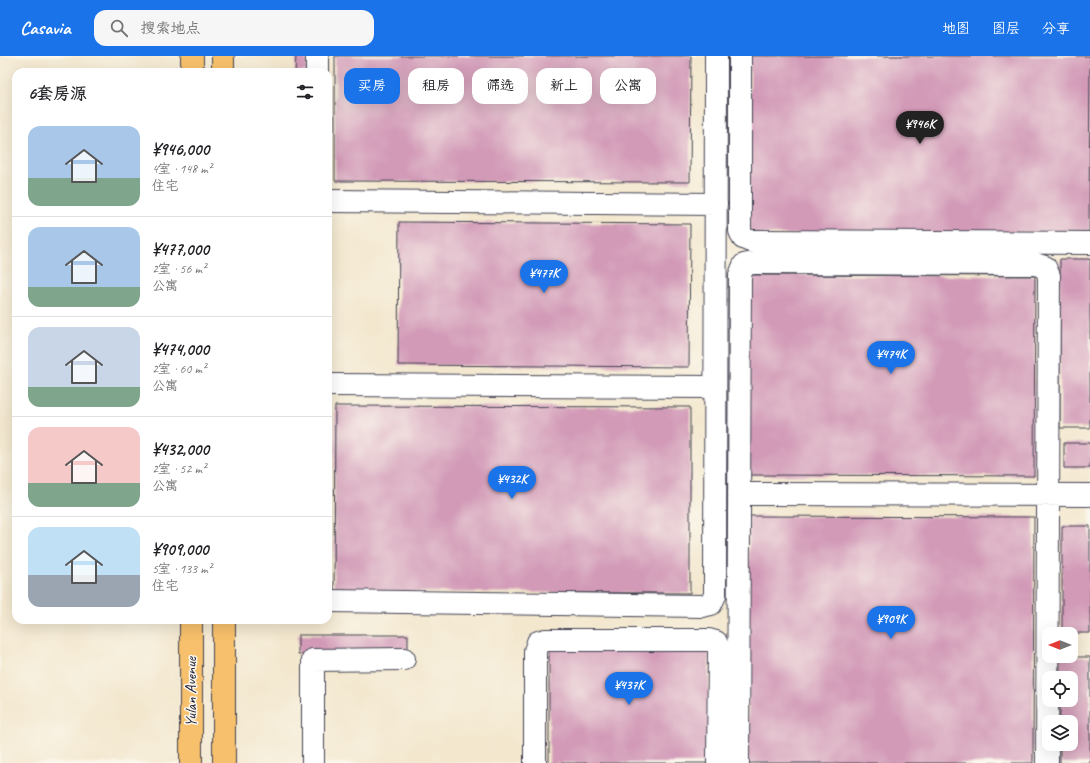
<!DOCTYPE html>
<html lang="zh">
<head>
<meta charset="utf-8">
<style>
  body { margin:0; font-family:Caveat,"LXGW WenKai TC",sans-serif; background:#f6f6f6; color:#202124; height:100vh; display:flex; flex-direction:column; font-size:15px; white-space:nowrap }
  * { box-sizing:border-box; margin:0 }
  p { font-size:13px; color:#757577 }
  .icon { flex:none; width:22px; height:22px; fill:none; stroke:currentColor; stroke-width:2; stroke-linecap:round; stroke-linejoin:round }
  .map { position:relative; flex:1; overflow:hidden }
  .sheet { position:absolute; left:12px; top:12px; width:320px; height:556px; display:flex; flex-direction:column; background:#fff; border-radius:12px; box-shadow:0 4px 16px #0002 }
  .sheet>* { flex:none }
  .top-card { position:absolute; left:344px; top:12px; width:380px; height:36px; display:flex; gap:8px }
  .needle { width:26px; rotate:270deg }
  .buttons { position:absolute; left:1042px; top:571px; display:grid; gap:8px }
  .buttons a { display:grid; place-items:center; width:36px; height:36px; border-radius:8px; background:#fff; box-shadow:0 4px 16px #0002; font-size:20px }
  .price { position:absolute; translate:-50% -34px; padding:0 9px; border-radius:14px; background:#1a73e8; color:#fff; font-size:13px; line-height:26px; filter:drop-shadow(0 1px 2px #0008) }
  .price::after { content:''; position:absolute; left:50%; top:24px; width:12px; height:9px; margin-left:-6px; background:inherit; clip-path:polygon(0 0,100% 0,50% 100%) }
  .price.current { background:#222; color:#fff }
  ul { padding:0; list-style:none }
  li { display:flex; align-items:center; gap:12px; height:100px; padding:0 16px }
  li+li { border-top:1px solid #e0e0e0 }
  li span { display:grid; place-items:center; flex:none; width:112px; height:80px; border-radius:12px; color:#555 }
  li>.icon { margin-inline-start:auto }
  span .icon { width:48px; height:48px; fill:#fffc; stroke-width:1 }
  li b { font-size:17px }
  h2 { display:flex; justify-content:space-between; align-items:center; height:48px; padding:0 16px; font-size:17px }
  .tag { padding:0 14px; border-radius:12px; background:#fff; box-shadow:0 4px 16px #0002; font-size:14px; line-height:36px }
  .tag.current { background:#1a73e8; color:#fff }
  header { display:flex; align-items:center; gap:24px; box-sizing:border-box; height:56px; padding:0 20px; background:#1a73e8; color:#fff }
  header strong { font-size:19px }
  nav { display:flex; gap:22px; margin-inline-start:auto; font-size:14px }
  .search { width:280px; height:36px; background:#f6f6f6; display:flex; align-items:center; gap:10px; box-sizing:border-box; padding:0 14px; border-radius:12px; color:#757577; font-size:15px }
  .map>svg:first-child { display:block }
  .building { fill:#d29ab7 }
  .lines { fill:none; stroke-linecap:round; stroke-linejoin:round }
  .minor-casing { stroke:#414051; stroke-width:24 }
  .major-casing { stroke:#414051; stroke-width:24 }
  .minor { stroke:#fff; stroke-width:22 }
  .major { stroke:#f7c06c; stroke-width:22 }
  .labels { text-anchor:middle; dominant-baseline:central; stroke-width:3; stroke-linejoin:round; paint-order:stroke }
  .street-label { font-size:16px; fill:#22223b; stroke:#fbf7ec }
</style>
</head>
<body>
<header>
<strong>Casavia</strong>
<div class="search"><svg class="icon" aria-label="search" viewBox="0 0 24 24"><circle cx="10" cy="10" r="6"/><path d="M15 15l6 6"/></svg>搜索地点</div>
<nav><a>地图</a><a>图层</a><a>分享</a></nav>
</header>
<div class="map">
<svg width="1090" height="707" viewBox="0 0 1090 707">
  <rect width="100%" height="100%" fill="#fbf7ec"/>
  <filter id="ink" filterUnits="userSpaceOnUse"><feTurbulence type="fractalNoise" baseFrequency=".025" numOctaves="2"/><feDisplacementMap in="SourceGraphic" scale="8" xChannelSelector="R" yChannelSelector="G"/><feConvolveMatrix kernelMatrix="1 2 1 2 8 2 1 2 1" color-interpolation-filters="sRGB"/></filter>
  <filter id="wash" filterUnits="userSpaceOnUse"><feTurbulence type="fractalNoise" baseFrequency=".012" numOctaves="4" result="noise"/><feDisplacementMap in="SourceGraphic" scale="16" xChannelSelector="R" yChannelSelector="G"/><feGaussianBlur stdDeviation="0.9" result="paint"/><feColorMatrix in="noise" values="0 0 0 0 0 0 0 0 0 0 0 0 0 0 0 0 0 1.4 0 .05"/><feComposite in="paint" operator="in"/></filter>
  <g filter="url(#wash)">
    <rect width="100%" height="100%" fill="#f3e7ce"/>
    <g id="blocks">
      <path class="building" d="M296,0H307V16H295Z
        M335,0H691L690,126L335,125Z
        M750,0H1090L1089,180L750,178Z
        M399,166L690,168L689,311L398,309Z
        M1060,203H1090V372H1060Z
        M748,219L1035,220L1034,420L748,419Z
        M335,350L690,351V537L334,536Z
        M1064,387H1090V412H1064Z
        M749,460L1034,461L1033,707H748Z
        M1062,470H1090V577H1062Z
        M298,579H408V598H298Z
        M549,592H709V707H549Z
        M1060,601H1090V707H1060V688H1071V666H1060V644H1071V622H1060Z"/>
    </g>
  </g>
  <g filter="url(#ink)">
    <use href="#blocks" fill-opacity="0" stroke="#414051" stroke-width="1"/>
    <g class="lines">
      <g class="minor-casing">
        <path id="minor" d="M740,0V175L743,182L750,185L1090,187
          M317,16V0
          M328,145L716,148
          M328,329L715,331
          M739,438L1090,439
          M328,545L702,550L711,548L715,539L716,0
          M313,707V604L404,603
          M535,707V595L538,586L545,584H709L716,586L719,594L718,707
          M738,707L740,219L744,209L753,207L1035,208L1045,211L1049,220L1047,707"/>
      </g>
      <g class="major-casing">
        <path id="major" d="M223,0V16
          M192,16V0
          M224,564V707
          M191,707V564"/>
      </g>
      <use href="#minor" class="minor"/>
      <use href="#major" class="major"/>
    </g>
  </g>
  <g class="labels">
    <g class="street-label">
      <text transform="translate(191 636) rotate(-90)">Yulan Avenue</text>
    </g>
  </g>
</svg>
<div class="buttons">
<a><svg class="needle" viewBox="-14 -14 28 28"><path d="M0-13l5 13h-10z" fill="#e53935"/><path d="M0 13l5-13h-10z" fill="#757577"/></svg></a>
<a><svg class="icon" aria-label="locate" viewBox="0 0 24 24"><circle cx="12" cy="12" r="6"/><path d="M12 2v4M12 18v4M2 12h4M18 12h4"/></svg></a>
<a><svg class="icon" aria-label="layers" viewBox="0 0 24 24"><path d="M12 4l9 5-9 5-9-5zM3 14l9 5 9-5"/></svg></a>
</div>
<b class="price current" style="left:920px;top:89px">¥946K</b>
<b class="price" style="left:544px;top:238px">¥477K</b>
<b class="price" style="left:891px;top:319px">¥474K</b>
<b class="price" style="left:512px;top:444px">¥432K</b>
<b class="price" style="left:891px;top:584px">¥909K</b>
<b class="price" style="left:629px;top:650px">¥437K</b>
<div class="top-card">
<a class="tag current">买房</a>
<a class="tag">租房</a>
<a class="tag">筛选</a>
<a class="tag">新上</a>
<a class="tag">公寓</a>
</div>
<section class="sheet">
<h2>6套房源<svg class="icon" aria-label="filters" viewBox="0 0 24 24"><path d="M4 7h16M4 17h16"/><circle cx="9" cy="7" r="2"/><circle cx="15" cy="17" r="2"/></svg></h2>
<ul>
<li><span style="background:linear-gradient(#a9c7e8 65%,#7fa58c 0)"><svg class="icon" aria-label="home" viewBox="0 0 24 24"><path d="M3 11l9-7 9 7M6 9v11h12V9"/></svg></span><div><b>¥946,000</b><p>4室 · 148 m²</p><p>住宅</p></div></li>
<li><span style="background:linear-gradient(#a9c7e8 75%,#7fa58c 0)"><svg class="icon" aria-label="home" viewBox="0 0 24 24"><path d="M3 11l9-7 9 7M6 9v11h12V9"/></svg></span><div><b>¥477,000</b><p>2室 · 56 m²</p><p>公寓</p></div></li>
<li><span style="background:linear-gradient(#c9d6e8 75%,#7fa58c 0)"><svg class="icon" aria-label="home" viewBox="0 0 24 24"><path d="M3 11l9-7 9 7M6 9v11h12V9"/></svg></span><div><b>¥474,000</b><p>2室 · 60 m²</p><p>公寓</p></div></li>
<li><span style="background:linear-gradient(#f6c9c9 70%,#7fa58c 0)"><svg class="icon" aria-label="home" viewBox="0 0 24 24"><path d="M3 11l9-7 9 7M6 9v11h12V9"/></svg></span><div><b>¥432,000</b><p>2室 · 52 m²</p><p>公寓</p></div></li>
<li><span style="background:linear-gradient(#bfe0f5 60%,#9aa5b1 0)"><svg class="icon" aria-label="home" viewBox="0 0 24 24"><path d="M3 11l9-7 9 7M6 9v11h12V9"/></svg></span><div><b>¥909,000</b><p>5室 · 133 m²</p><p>住宅</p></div></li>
</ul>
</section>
</div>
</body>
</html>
